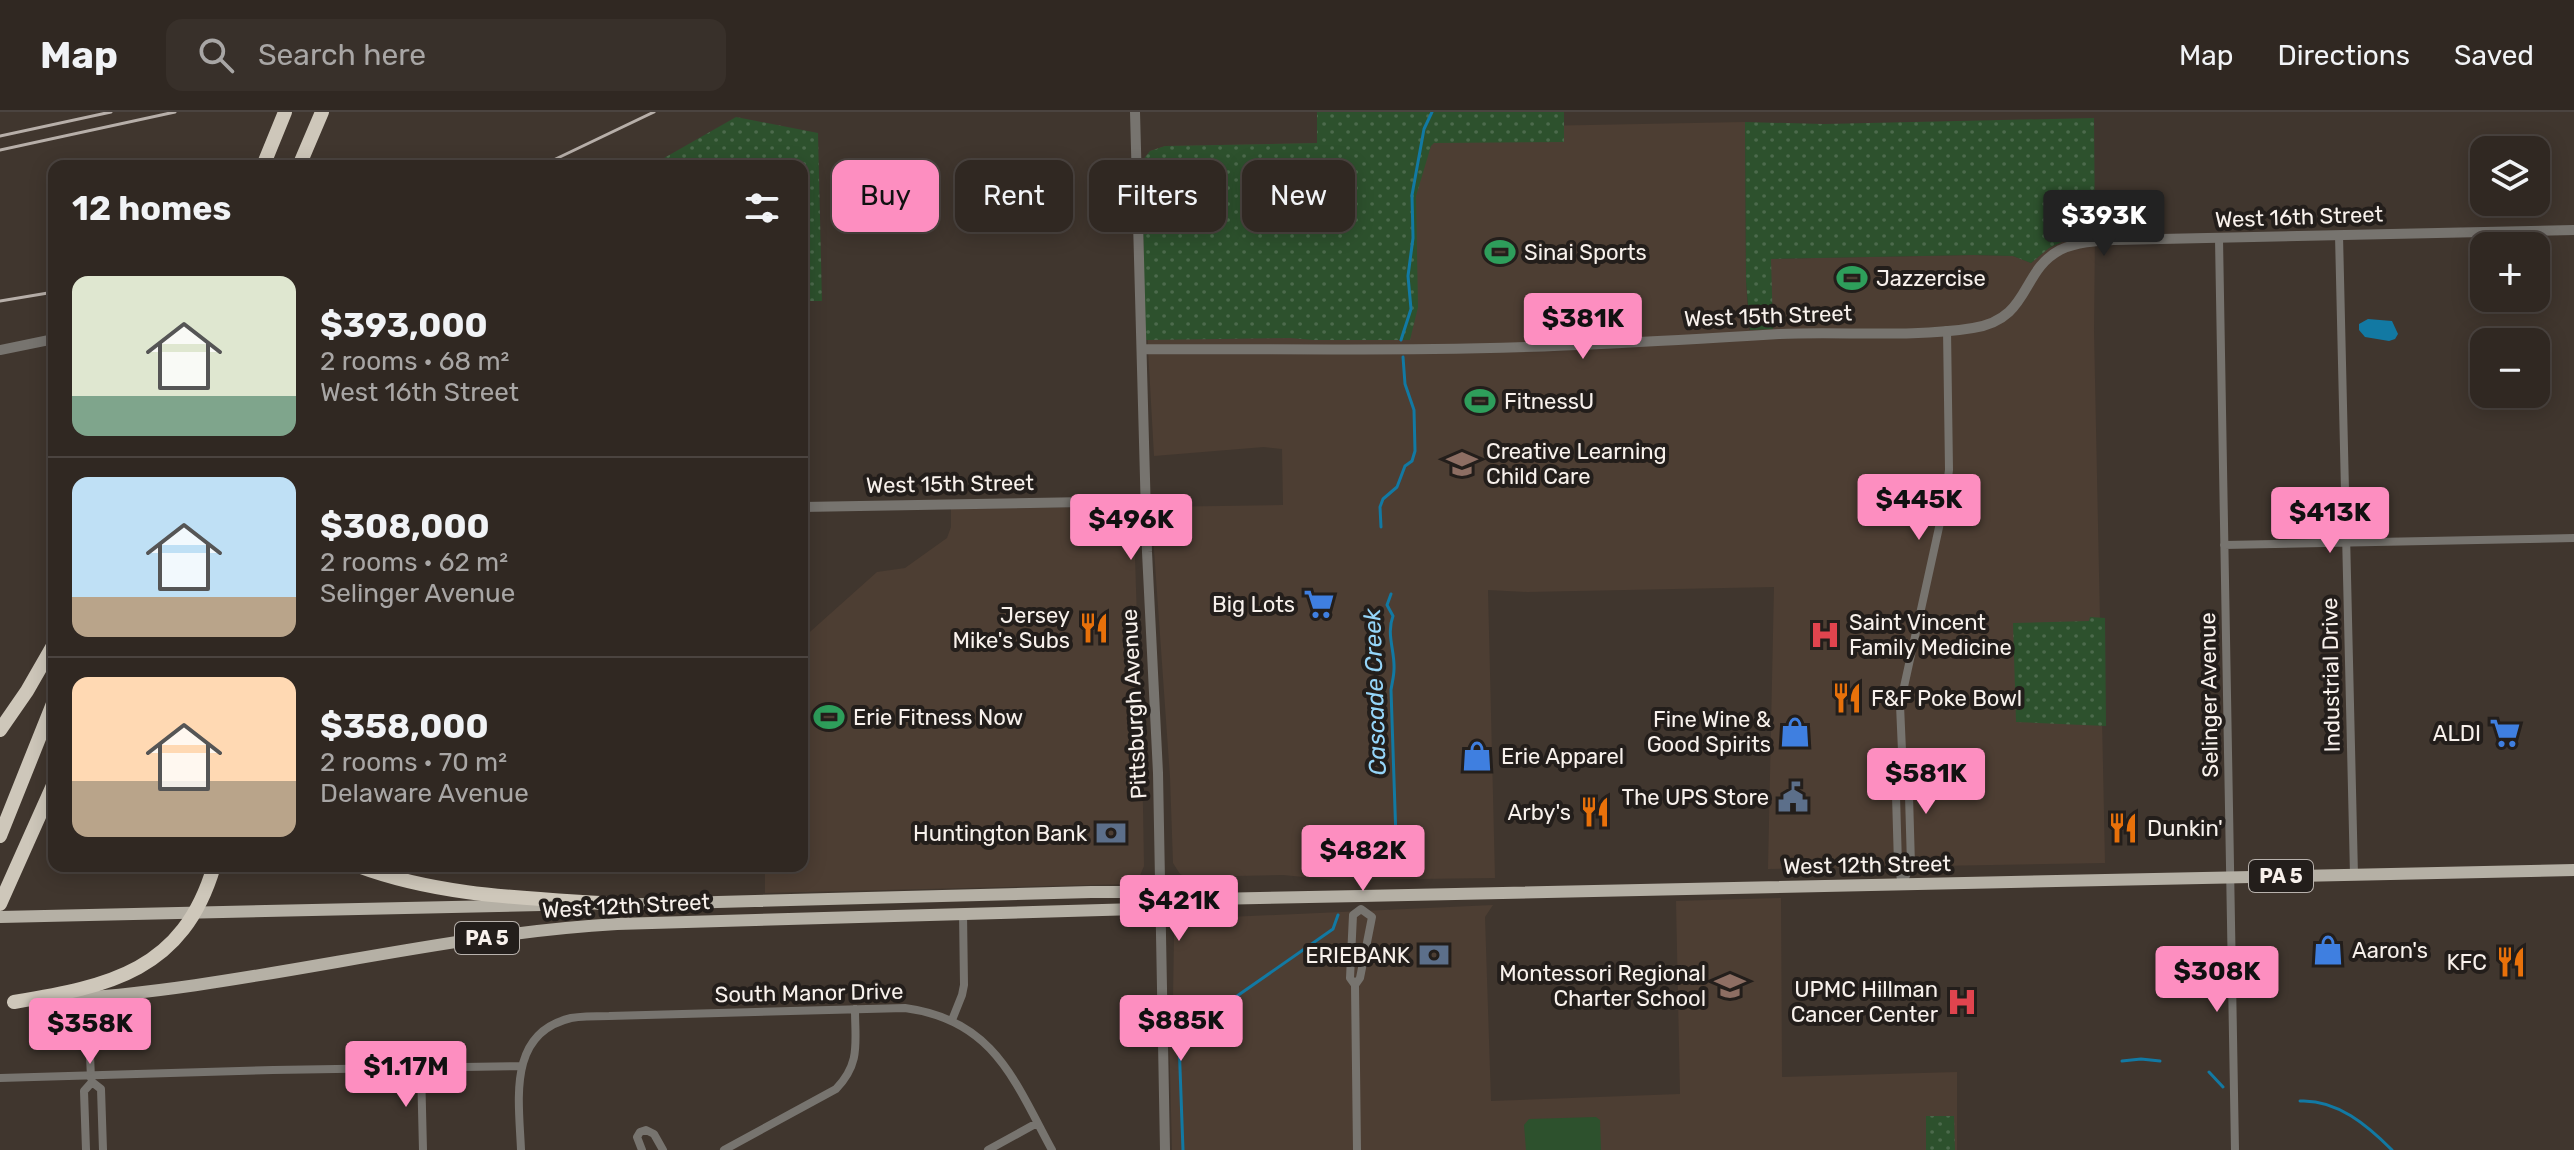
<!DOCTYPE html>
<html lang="en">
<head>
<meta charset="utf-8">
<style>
  body { margin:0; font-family:Rubik,sans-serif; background:#38302a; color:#f1f3f6; height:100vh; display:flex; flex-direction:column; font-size:30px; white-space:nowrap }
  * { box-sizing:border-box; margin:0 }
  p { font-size:26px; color:#a8a6a5 }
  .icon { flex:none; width:44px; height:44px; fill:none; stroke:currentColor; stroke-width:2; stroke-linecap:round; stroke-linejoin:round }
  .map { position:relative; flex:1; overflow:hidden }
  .side { position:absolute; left:48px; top:48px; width:760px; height:712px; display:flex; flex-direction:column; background:#302822; border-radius:16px; box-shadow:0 4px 20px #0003,0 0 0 2px #4b4440 }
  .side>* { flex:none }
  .banner { position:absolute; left:832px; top:48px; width:760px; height:72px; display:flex; gap:16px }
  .buttons { position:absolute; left:2470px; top:24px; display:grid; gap:16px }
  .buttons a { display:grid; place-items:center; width:80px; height:80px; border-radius:16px; background:#302822; box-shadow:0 4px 20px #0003,0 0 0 2px #4b4440; font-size:40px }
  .price { position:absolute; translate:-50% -68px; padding:0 18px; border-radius:8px; background:#fd8ec0; color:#111; font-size:26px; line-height:52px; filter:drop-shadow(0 2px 4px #0008) }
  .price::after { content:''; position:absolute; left:50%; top:48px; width:24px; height:18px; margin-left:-12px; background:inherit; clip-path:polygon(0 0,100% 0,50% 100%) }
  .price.current { background:#222; color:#fff }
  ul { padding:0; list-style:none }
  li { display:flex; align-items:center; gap:24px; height:200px; padding:0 24px }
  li+li { border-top:2px solid #4b4440 }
  li span { display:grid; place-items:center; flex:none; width:224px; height:160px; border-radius:16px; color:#555 }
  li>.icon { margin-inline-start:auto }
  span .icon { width:96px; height:96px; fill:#fffc; stroke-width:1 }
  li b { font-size:34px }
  h2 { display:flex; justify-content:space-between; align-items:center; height:96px; padding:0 24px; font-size:34px }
  .chip { padding:0 28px; border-radius:16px; background:#302822; box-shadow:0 4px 20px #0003,0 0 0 2px #4b4440; font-size:28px; line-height:72px }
  .chip.current { background:#fd8ec0; color:#111 }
  header { display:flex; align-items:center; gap:48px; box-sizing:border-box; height:112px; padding:0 40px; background:#302822; border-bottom:2px solid #4b4440 }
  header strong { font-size:38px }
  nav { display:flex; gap:44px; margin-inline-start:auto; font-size:28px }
  .search { width:560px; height:72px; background:#38302a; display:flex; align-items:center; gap:20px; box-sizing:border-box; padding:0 28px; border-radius:16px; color:#a8a6a5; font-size:30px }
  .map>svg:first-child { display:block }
  .built { fill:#4d3e33 }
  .grass { fill:url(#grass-dots) }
  .garden { fill:#2d512d }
  .water { fill:#1279a3 }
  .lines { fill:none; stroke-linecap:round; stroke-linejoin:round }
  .stream { stroke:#1279a3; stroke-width:3 }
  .minor { stroke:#77746f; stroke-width:8 }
  .tertiary { stroke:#77746f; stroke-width:10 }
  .primary { stroke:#b5b0a5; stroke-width:12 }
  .motorway { stroke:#cec7ba; stroke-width:14 }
  .rail { stroke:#b7afa9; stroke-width:3 }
  .labels { text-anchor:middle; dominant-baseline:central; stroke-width:8; stroke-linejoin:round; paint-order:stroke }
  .shield { fill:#231e1b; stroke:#b8b2ad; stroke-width:2 }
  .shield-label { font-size:20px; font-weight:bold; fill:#f8f1ec }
  .street-label { font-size:22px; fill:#f8f1ec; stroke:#231e1b }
  .poi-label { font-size:22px; fill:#f8f1ec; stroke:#231e1b; text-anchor:end }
  .water-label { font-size:24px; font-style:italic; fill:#95d5f9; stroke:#231e1b }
</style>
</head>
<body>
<header>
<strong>Map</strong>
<div class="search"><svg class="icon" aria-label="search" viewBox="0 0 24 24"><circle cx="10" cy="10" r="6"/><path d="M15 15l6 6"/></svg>Search here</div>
<nav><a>Map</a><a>Directions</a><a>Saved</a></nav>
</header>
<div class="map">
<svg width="2574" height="1038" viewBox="0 0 2574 1038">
  <defs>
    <pattern id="grass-dots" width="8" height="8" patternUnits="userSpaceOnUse" patternTransform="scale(2)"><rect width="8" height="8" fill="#2d512d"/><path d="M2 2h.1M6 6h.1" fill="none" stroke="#4c6a4c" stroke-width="1.8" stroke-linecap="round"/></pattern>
  </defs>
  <rect width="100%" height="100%" fill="#40362e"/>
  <path class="built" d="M1745,10L1746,169L1749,218L1773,216L1770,147L1973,143L2013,144L2031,151L2049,136L2066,128L2095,121L2094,219L2105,751L1768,757L1774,475L1527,480L1488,478L1495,766L1334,768L1283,763L1187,765L1180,762L1173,751L1170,665L1151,395L1283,393L1282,337L1264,335L1154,344L1148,237L1142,49L1150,39L1165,34L1317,31L1479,15Z
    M1100,395H1114L1124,400L1134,414L1143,696L1144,754L1139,766L1131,772L765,781V754H802V527L877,460L905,456L947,426L951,415V397Z
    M1781,786L1782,965L1957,960V1038H1172L1169,921L1173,888L1174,824L1177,814L1186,807L1493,793L1485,805L1491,989L1680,982L1676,789Z"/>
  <path class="grass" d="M1317,0H1564V30L1434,31L1431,34L1416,84L1418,195L1410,228H1313L1290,226L1145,228L1142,49L1150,39L1165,34L1317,31Z
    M736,5L818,21L822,189H802V54H650Z
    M2094,6L2095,121L2066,128L2049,136L2031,151L2013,144L1973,143L1771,147L1773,217L1750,218L1746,169L1745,10L1824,12Z
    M2090,505L2105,506L2106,614L2016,610L2013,511L2089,509Z
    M1926,1004H1954L1955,1038H1926Z"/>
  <path class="garden" d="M1596,1005L1600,1008L1601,1038H1526L1524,1013L1529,1007Z"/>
  <path class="water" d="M2368,207L2392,209L2398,222L2395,227L2389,229L2365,225L2359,218V212Z"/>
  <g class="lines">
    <path class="stream" d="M1401,228L1411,197L1408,164L1413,126L1412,83L1424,17L1432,0
      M1381,415L1380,395L1383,387L1397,375L1405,354L1412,349L1415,339L1414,298L1405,272L1403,245
      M1363,746L1384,731L1390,736L1393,735L1396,727L1391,578C1392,571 1394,564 1394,557C1395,539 1386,522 1393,504L1387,493L1391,482
      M2122,949L2141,947L2160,949
      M2209,960L2223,975
      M2300,989C2337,987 2368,1014 2392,1038
      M1183,1038L1179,929L1194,914L1333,817L1338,803"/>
    <path class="minor" d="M2339,123L2354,763
      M2219,127L2235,1038
      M2224,433L2574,426
      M1902,639L1895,648L1898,753L1902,772
      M1902,772L1911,753L1908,648L1902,639L1900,593L1945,388L1949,358L1947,218
      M1355,873L1360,866L1372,805L1361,797L1353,803L1350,866L1355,873L1357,1038
      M952,908L962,883L964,873L963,801
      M89,921L91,966
      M421,956L423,1038
      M0,966L273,958L521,954
      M86,1038L84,979L92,970L101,977L103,1038
      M521,1038C519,988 507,921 571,906C583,904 596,904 609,904L905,896C994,908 1014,968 1052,1038
      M642,1038L637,1025L640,1020L646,1018L654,1022L663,1038
      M724,1038L836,977C861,951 855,931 855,897
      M988,1038L1037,1011"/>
    <path class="tertiary" d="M1135,0L1147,440L1158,661L1165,1038
      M1142,237C1239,237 1337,238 1434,237C1549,236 1664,229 1779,222C1843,219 1910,226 1973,216C2031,207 2020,159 2060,138C2077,130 2096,129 2114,128L2574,118
      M0,238L54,227
      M802,395L1146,389"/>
    <path class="primary" d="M607,793L1091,780H1136L1161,788L1361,784L2574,758
      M0,805L541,793
      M51,888C242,878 427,823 617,812L1137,797L1161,788"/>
    <path class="motorway" d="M263,54L285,0
      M299,54L322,0
      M0,618L27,579L54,532
      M0,724L54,589
      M358,754C441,785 529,786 616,792
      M0,792L54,671
      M14,890C110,874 183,859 214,754"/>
    <path class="rail" d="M0,24L111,0
      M0,38L175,0
      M541,54L654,0
      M0,189L54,180"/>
  </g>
  <defs>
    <g id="stadium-bare" transform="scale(2.4)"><path d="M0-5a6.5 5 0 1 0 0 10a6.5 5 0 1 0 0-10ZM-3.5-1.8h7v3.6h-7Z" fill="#2e9e5b" stroke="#231e1b" stroke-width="2.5" paint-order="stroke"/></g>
    <g id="school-bare" transform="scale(2.4)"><path d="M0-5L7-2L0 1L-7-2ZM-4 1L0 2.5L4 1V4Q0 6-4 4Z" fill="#8d6e63" stroke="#231e1b" stroke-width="2.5" paint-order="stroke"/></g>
    <g id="supermarket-bare" transform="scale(2.4)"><path d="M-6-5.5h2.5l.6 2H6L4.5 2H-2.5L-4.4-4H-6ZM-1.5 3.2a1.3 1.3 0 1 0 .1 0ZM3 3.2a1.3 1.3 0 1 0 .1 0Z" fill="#3f7fe0" stroke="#231e1b" stroke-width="2.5" paint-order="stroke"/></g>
    <g id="restaurant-bare" transform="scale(2.4)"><path d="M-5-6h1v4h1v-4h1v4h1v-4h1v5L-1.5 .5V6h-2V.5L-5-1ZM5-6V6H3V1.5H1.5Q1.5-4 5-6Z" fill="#e8710a" stroke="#231e1b" stroke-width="2.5" paint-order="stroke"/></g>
    <g id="hospital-bare" transform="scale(2.4)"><path d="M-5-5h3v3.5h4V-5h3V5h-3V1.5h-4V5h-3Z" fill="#e0444e" stroke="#231e1b" stroke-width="2.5" paint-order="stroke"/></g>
    <g id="shop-bare" transform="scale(2.4)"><path d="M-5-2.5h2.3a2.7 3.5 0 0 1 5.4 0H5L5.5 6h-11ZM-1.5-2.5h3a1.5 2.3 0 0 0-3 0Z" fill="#3f7fe0" stroke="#231e1b" stroke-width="2.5" paint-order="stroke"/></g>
    <g id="civic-bare" transform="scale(2.4)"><path d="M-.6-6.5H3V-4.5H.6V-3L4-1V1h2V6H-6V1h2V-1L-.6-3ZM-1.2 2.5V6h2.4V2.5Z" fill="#5c6f8a" stroke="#231e1b" stroke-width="2.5" paint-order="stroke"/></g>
    <g id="bank-bare" transform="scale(2.4)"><path d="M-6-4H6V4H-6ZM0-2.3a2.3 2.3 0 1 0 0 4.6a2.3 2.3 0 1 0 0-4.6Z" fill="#5c6f8a" stroke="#231e1b" stroke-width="2.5" paint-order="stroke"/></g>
  </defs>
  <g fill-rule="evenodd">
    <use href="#stadium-bare" x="1500" y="140"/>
    <use href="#stadium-bare" x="1852" y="166"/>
    <use href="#stadium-bare" x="1480" y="289"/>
    <use href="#school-bare" x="1462" y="352"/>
    <use href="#supermarket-bare" x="1319" y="492"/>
    <use href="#restaurant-bare" x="1094" y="516"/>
    <use href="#hospital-bare" x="1825" y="523"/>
    <use href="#restaurant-bare" x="1847" y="586"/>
    <use href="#stadium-bare" x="829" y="605"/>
    <use href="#shop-bare" x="1795" y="620"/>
    <use href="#supermarket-bare" x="2505" y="621"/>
    <use href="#shop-bare" x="1477" y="644"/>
    <use href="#civic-bare" x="1793" y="685"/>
    <use href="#restaurant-bare" x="1595" y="700"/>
    <use href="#restaurant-bare" x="2123" y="716"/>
    <use href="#bank-bare" x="1111" y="721"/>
    <use href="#shop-bare" x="2328" y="838"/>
    <use href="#bank-bare" x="1434" y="843"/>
    <use href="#restaurant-bare" x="2511" y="850"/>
    <use href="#school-bare" x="1730" y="874"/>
    <use href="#hospital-bare" x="1962" y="890"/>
  </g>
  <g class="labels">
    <g class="shield">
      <rect x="2249" y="748" width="64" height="32" rx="6"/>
      <rect x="455" y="810" width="64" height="32" rx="6"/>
    </g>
    <g class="shield-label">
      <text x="2281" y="764">PA 5</text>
      <text x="487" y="826">PA 5</text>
    </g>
    <g class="street-label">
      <text transform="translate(2299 105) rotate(-2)">West 16th Street</text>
      <text transform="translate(1768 204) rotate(-2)">West 15th Street</text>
      <text transform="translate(950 372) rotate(-1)">West 15th Street</text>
      <text transform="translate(2331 563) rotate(-91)">Industrial Drive</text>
      <text transform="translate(2209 583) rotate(-91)">Selinger Avenue</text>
      <text transform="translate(1134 592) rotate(-93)">Pittsburgh Avenue</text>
      <text transform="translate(1867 753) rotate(-1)">West 12th Street</text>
      <text transform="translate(626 794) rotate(-3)">West 12th Street</text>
      <text transform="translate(809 881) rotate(-1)">South Manor Drive</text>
    </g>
    <g class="poi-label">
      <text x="1524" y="140" text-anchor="start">Sinai Sports</text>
      <text x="1876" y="166" text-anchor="start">Jazzercise</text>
      <text x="1504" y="289" text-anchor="start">FitnessU</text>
      <text x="1486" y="339" text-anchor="start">Creative Learning<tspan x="1486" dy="25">Child Care</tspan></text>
      <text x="1295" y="492">Big Lots</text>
      <text x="1070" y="503">Jersey<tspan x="1070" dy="25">Mike's Subs</tspan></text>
      <text x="1849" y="510" text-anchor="start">Saint Vincent<tspan x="1849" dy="25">Family Medicine</tspan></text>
      <text x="1871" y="586" text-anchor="start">F&amp;F Poke Bowl</text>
      <text x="853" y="605" text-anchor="start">Erie Fitness Now</text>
      <text x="1771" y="607">Fine Wine &amp;<tspan x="1771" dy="25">Good Spirits</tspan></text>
      <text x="2481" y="621">ALDI</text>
      <text x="1501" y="644" text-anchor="start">Erie Apparel</text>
      <text x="1769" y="685">The UPS Store</text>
      <text x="1571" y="700">Arby's</text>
      <text x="2147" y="716" text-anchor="start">Dunkin'</text>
      <text x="1087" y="721">Huntington Bank</text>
      <text x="2352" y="838" text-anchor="start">Aaron's</text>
      <text x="1410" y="843">ERIEBANK</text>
      <text x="2487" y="850">KFC</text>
      <text x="1706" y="861">Montessori Regional<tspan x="1706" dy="25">Charter School</tspan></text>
      <text x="1938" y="877">UPMC Hillman<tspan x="1938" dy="25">Cancer Center</tspan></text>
    </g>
    <g class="water-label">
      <text transform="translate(1375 580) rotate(-92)">Cascade Creek</text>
    </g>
  </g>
</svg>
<div class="buttons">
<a><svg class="icon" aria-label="layers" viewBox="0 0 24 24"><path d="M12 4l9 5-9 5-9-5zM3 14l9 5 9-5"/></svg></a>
<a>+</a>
<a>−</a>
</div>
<b class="price current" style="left:2104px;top:146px">$393K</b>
<b class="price" style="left:1583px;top:249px">$381K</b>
<b class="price" style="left:1919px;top:430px">$445K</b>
<b class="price" style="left:2330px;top:443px">$413K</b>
<b class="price" style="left:1131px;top:450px">$496K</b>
<b class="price" style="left:1926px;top:704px">$581K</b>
<b class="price" style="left:1363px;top:781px">$482K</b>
<b class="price" style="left:1179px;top:831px">$421K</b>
<b class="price" style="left:2217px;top:902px">$308K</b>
<b class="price" style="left:1181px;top:951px">$885K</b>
<b class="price" style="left:90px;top:954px">$358K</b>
<b class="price" style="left:406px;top:997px">$1.17M</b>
<div class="banner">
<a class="chip current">Buy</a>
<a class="chip">Rent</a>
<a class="chip">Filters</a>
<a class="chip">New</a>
</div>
<section class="side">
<h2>12 homes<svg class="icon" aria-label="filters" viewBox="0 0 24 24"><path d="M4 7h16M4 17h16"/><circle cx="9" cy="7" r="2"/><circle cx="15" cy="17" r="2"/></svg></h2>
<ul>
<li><span style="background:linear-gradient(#dfe7d0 75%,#7fa58c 0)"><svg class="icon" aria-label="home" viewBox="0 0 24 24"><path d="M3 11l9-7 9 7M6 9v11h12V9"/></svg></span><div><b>$393,000</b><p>2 rooms · 68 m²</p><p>West 16th Street</p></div></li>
<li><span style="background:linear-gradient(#bfe0f5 75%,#b9a48a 0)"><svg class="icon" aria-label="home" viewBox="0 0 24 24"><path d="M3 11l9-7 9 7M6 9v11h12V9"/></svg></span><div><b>$308,000</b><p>2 rooms · 62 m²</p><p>Selinger Avenue</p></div></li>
<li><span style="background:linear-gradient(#ffd9b3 65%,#b9a48a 0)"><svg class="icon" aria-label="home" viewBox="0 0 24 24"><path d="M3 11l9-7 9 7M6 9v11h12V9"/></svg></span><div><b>$358,000</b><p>2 rooms · 70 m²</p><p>Delaware Avenue</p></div></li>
</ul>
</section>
</div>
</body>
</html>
